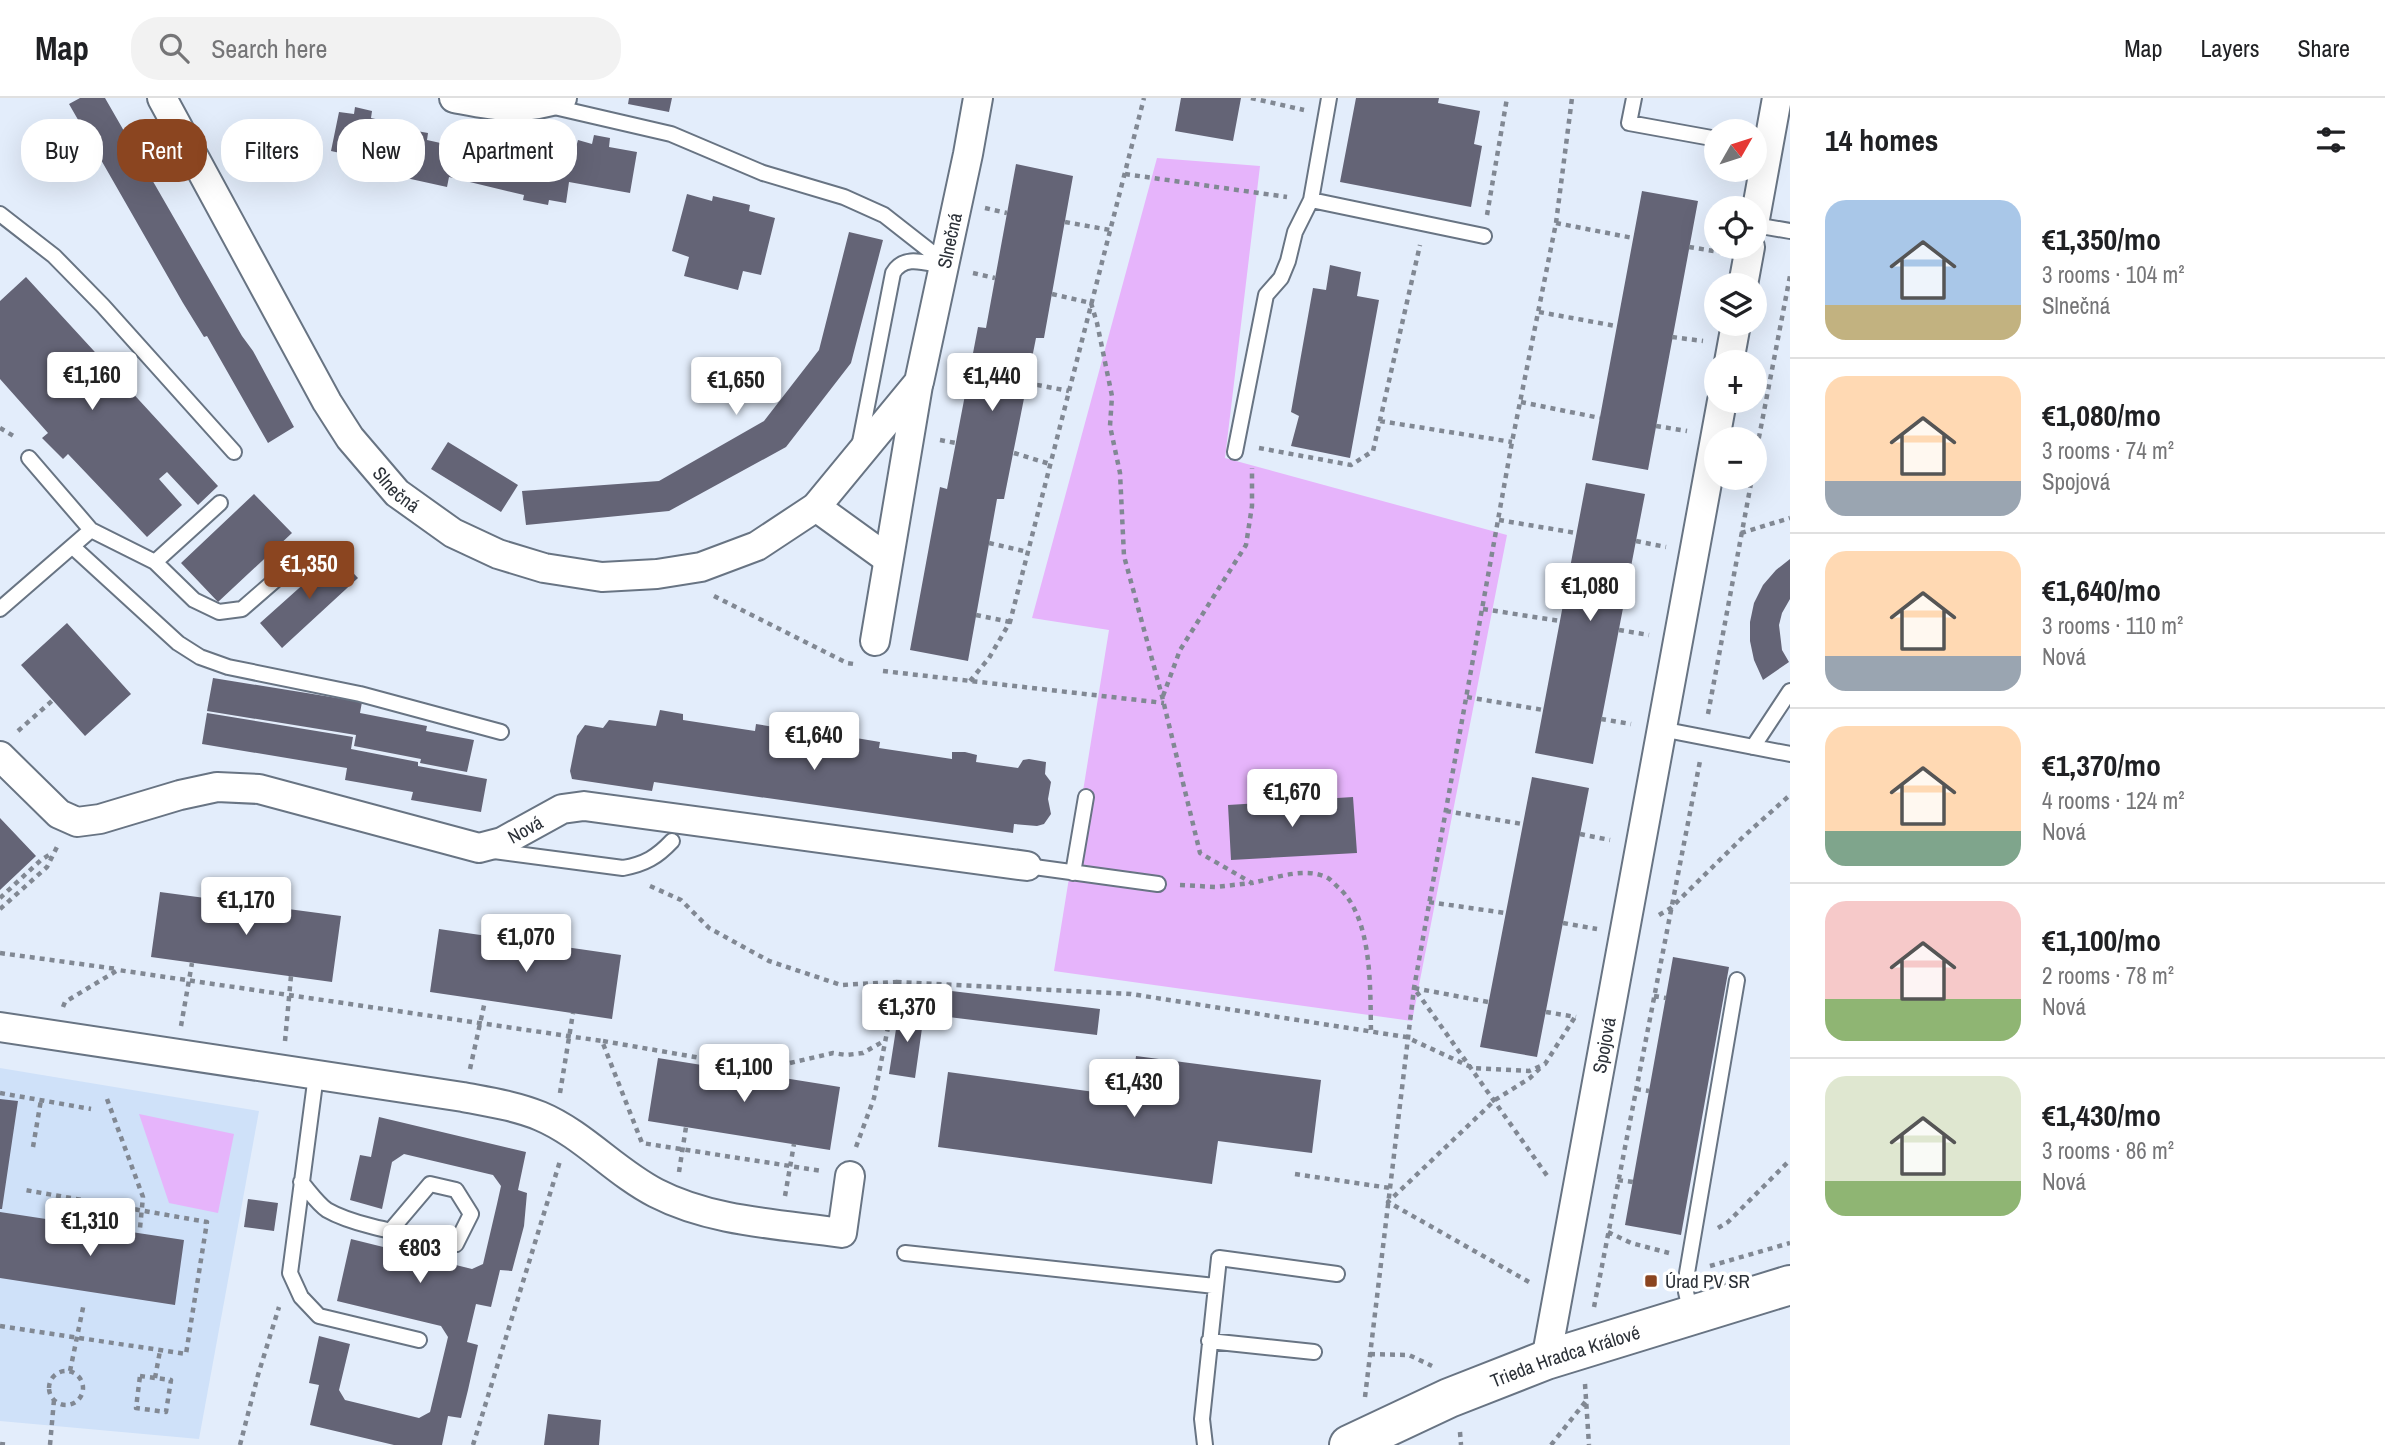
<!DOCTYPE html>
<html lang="en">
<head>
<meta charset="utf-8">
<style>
  body { margin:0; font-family:"Archivo Narrow",sans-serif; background:#f2f2f2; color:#202124; height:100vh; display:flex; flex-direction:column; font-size:26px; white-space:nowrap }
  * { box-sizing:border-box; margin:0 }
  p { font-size:23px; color:#757577 }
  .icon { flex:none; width:38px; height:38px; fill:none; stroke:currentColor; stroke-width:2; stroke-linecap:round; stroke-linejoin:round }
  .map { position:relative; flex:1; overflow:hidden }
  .details { display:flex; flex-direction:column; background:#fff; width:595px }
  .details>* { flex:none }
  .hud { position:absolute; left:21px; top:21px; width:665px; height:63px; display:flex; gap:14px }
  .needle { width:46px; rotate:51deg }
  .controls { position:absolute; left:1704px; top:21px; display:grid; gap:14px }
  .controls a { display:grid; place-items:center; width:63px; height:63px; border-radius:50%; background:#fff; box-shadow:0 7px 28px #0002; font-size:35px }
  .price { position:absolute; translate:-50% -60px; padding:0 16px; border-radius:7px; background:#fff; color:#222; font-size:23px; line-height:46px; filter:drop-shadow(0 2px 4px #0008) }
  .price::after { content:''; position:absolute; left:50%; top:42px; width:21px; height:16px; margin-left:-10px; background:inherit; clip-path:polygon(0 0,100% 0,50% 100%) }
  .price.on { background:#8b4520; color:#fff }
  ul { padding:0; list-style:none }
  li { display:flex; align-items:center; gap:21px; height:175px; padding:0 35px }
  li+li { border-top:2px solid #e0e0e0 }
  li span { display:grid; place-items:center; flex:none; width:196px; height:140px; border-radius:21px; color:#555 }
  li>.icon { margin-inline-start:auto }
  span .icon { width:84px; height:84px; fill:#fffc; stroke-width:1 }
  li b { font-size:30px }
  h2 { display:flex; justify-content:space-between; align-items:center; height:84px; padding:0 35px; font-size:30px }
  .tag { padding:0 24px; border-radius:28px; background:#fff; box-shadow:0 7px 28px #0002; font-size:24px; line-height:63px }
  .tag.on { background:#8b4520; color:#fff }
  header { display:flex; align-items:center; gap:42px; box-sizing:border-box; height:98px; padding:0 35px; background:#fff; border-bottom:2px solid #e0e0e0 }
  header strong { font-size:33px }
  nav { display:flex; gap:38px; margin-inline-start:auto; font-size:24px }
  .search { width:490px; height:63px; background:#f2f2f2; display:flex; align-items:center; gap:18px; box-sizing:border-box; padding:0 24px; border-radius:28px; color:#757577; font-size:26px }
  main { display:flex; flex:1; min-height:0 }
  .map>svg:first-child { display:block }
  .built { fill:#cfe1f9 }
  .green { fill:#e6b4fb }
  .building { fill:#646476 }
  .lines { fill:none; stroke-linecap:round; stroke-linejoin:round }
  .lane-casing { stroke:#687483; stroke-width:18 }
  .street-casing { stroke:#687483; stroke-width:32 }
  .secondary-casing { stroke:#687483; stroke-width:42 }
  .path { stroke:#818893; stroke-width:4.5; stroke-dasharray:5 5; stroke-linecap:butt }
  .lane { stroke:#fff; stroke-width:14 }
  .street { stroke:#fff; stroke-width:28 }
  .secondary { stroke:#fff; stroke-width:38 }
  .poi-dot { fill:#8b4520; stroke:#fff; stroke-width:2.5 }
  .labels { text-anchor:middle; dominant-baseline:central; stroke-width:7; stroke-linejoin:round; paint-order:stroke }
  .street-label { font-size:19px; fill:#2c3138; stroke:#fff }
  .poi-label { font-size:19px; fill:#2c3138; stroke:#fff; text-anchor:start }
</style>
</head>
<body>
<header>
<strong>Map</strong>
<div class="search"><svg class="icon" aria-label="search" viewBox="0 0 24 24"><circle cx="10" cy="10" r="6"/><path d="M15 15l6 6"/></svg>Search here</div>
<nav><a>Map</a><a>Layers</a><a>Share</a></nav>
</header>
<main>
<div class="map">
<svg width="1790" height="1347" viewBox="0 0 1790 1347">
  <rect width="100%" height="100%" fill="#e3edfb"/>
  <path class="built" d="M0,970L259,1013L199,1341L0,1323Z"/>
  <path class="green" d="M1157,60L1260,68L1225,360L1507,437L1412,923L1054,873L1109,532L1032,520Z
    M139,1016L234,1036L218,1115L169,1105Z"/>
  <path class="building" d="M80,0H105L242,238L253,253L294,329L268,345L207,238L204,239L183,205L69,6Z
    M629,0H672L669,14L628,6Z
    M1181,0H1241L1233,43L1175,33Z
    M1356,0H1439L1438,5L1480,13L1474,46L1482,48L1471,109L1340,84Z
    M355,9L372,13L371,20L398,26L396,36L409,39L411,32L428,35L427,42L454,48L458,34L459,39L471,42L472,34L490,39L489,45L514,50L515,41L528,43L530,33L551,37L549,47L575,53L578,42L592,46L594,37L610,40L609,49L637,54L630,95L569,84L566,105L549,102L548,107L523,102L524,97L449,79L447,89L388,76L390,66L331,53L339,14L354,16Z
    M1016,66L1073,78L1044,240H1036L1004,401H997L968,563L910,552L940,389L947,391L978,229L986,230Z
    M1642,93L1698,103L1648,372L1592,362Z
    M687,96L712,103L713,98L750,107L749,113L775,120L761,177L743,173L738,192L684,178L689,159L672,153Z
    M849,134L883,142L851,265L786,349L669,413L526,427L522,393L659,383L764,323L819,252Z
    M1330,167L1361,174L1357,198L1379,202L1350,360L1291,348L1299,318L1291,314L1313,190L1326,192Z
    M26,179L218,388L198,407L167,374L159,381L182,407L147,439L68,356L63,361L42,340L48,335L0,281V203Z
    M448,344L518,387L501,414L431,371Z
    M1586,385L1645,396L1593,666L1535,655Z
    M254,396L292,435L218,504L181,465Z
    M336,457L358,480L282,550L260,525Z
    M1790,461V501L1782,515L1779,527L1782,552L1789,564L1763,582L1754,562L1750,543V524L1754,505L1763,487L1776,472Z
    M67,525L131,596L85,638L21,567Z
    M213,580L362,604L360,615L427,628L426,633L474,642L467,674L420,665L421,661L354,648L356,637L207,613Z
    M660,612L683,616V622L755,633L756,626L780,630L779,636L855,647L856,640L880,644L879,650L952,661V654H965L977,657L976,664L1018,670L1023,662L1029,661L1046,664L1045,676L1051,684L1048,701L1051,716L1044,726L1037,728L1014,726L1013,735L654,684L652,693L572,681L570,673L577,638L585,627L603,630L609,622L656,628Z
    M207,615L353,639L351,651L418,664V668L487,681L481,714L411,702L413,694L345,682L347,670L202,646Z
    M1532,679L1589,690L1537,959L1480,949Z
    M1353,699L1357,755L1231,762L1228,707Z
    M0,720L36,758L0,792Z
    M160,794L341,818L332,884L151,859Z
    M439,831L621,857L612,921L430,894Z
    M1673,859L1729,869L1681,1137L1625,1127Z
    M935,891L1100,911L1097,937L932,917Z
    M899,912L924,916L915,980L889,976Z
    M1136,958L1321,982L1312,1055L1218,1043L1212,1086L938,1049L948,974L1131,999Z
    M658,960L840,989L830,1052L648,1023Z
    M0,1001L18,1003L2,1111H0Z
    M379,1019L526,1054L518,1092L527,1095L524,1128L512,1173L500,1172L491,1209L476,1206L467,1244L478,1247L468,1292L461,1320L448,1318L442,1347H394L310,1327L319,1287L309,1285L319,1238L350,1246L339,1292L345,1302L419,1320L430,1314L448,1239L441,1228L337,1203L351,1141L472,1171L483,1166L497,1106L501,1088L493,1077L404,1056L392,1064L382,1111L350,1102L360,1057L371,1059Z
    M248,1101L278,1105L274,1133L244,1129Z
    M0,1114L184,1142L175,1207L0,1180Z
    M548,1316L601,1322L599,1347H544Z"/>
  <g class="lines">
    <g class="lane-casing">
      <path id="lane" d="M1329,0L1311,102L1484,138
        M1634,0L1629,25L1717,41
        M550,8L671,36L763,75L844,99L884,117L944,164
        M0,116L54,158L103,208L234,354
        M1755,127L1790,133
        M859,349L893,175C904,156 925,165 943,168
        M1235,354L1266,197L1281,180L1288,163L1295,134L1311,102
        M91,432L155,464L220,405
        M73,449L178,545L200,559L228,569L360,596L501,634
        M155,464L194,502L219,514L242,511L303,458
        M0,511L91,432L29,360
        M1661,631L1790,656
        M1753,649L1790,593
        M494,753L623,770C645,766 657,759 672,743
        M1027,768L1158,786
        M1073,775L1086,699
        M316,977L290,1175L301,1199L319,1218L419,1242
        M301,1084C309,1093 318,1106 327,1112C358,1130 421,1138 456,1146L471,1116L456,1092L430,1086L391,1132
        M905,1155L1215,1188
        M1691,1216L1686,1194L1687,1175L1737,882
        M1209,1243L1314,1254
        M1205,1347L1202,1321L1219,1160L1337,1176"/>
    </g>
    <g class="street-casing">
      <g id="street">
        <path id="s1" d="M162,0L327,304L350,340L397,395L453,435L498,456L544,470L602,479L657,476L701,469L757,448L816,409L919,284L968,56L978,0"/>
        <path d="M454,0C496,8 519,14 562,0"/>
        <path d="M1755,121L1777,0"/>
        <path d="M1743,187L1750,149"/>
        <path d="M1729,264L1736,226"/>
        <path d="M816,409L888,461"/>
        <path d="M875,543L918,287"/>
        <path id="s2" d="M0,658L59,716L77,724L100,721L180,697L217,689L259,691L479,750L502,744L562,711L584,708L1027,768"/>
        <path d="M0,929L463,999C489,1004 516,1008 540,1018C583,1036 615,1074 656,1095C712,1124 780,1126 842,1135L850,1078"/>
        <path id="s3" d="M1546,1262L1722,303"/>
      </g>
    </g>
    <g class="secondary-casing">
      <g id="secondary">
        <path id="s4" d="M1349,1347L1449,1300L1546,1262L1790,1187"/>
      </g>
    </g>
    <path class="path" d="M1251,0L1304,12
      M1125,76L1287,99
      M985,110L1007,115
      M1487,117L1507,0
      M1065,124L1110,132
      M1556,125L1633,140
      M1689,149L1720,154
      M973,175L995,180
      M1052,196L1091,205L1097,225L1112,298L1110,328L1120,375L1124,458L1162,598L1200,755L1252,785C1275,780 1304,769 1326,779C1331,781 1335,787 1339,790C1373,821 1370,891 1371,934
      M1539,214L1616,228
      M1672,239L1703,243
      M952,272L969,276
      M1027,285L1069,293
      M1521,304L1600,320
      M1380,323L1512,344
      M1656,328L1687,333
      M0,330L17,340
      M940,342L956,345
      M1259,350L1351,367L1373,353L1420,147
      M1014,355L1050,366
      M1755,360L1790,178
      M1499,422L1576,435
      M1741,435L1790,420
      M1636,443L1666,449
      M989,445L1028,454
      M714,498L847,565L854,566
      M1483,511L1560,523
      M976,517L1010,524
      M1619,532L1649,537
      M883,573L1164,605
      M970,583L989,560L1010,524L1144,0
      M1163,598L1180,552L1246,447L1252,408V370
      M1467,599L1543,612
      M1708,616L1752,380
      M1601,621L1631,626
      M18,633L53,602
      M1446,713L1522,726
      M1580,736L1610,742
      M1180,787L1216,789L1251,785
      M650,788L681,802L709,830L769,863L841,887L897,884
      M0,800L41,762L52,755
      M1429,804L1505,815
      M0,811L47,769L57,749
      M1659,817L1671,810L1743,739L1790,697
      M1563,825L1597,831
      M0,855L117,871
      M1654,898L1666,900
      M1488,904L1414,890L1548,1079
      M63,909L65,904L118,872L602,943L642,1045L822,1073
      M1546,914L1576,919
      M181,928L192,865
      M285,943L291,878
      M603,943L764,971L833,955L846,957L863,955L884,943
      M470,971L485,903
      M1636,991L1649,993
      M0,995L91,1011
      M560,995L573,915
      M107,1001L143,1099L140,1130
      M33,1049L41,1002
      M856,1049L874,1000L897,884L1131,896L1406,939L1473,970L1529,973L1545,966L1575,919
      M679,1074L686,1029
      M1295,1076L1390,1090
      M1618,1082L1633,1084
      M785,1098L794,1046
      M1718,1130L1728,1124L1790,1062
      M1608,1134L1631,1145L1669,1155
      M1710,1168L1790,1145
      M1529,1184L1388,1104L1495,1002L1530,980L1540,970
      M1594,1209L1700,663
      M0,1228L186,1256L207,1124L25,1092
      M1370,1256L1409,1257L1432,1268
      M70,1273L84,1205
      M49 1290a17 17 0 1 1 34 0a17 17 0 1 1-34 0Z
      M140,1278L171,1282L166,1314L136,1310Z
      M155,1280L160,1253
      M1585,1286L1589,1347
      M1365,1299L1414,890L1512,344L1556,125L1572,0
      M1460,1334L1461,1347
      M0,1346L9,1347
      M50,1347L54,1302
      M240,1347L258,1277L279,1209
      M473,1347L560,1063
      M1551,1347L1586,1303"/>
    <use href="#lane" class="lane"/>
    <use href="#street" class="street"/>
    <use href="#secondary" class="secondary"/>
  </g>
  <rect class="poi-dot" x="1644" y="1176" width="14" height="14" rx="3.5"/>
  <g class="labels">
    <g class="street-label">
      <text stroke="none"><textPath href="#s1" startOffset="1223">Slnečná</textPath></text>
      <text stroke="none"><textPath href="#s1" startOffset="458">Slnečná</textPath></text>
      <text stroke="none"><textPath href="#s2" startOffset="567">Nová</textPath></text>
      <text stroke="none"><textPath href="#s3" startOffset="320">Spojová</textPath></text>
      <text stroke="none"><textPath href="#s4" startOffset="234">Trieda Hradca Králové</textPath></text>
    </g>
    <g class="poi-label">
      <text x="1665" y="1183">Úrad PV SR</text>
    </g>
  </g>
</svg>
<div class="controls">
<a><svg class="needle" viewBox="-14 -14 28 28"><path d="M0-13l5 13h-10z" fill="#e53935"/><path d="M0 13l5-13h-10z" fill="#757577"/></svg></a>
<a><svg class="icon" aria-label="locate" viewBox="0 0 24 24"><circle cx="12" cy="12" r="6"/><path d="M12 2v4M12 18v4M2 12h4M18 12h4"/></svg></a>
<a><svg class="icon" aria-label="layers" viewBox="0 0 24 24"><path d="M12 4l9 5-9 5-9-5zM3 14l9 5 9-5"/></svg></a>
<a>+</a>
<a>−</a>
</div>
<b class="price" style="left:92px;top:314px">€1,160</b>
<b class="price" style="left:992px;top:315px">€1,440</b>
<b class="price" style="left:736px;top:319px">€1,650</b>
<b class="price on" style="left:309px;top:503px">€1,350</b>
<b class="price" style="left:1590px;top:525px">€1,080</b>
<b class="price" style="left:814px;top:674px">€1,640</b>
<b class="price" style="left:1292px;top:731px">€1,670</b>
<b class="price" style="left:246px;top:839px">€1,170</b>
<b class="price" style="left:526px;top:876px">€1,070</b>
<b class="price" style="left:907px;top:946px">€1,370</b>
<b class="price" style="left:744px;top:1006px">€1,100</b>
<b class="price" style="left:1134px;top:1021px">€1,430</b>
<b class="price" style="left:90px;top:1160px">€1,310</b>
<b class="price" style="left:420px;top:1187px">€803</b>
<div class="hud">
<a class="tag">Buy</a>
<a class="tag on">Rent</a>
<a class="tag">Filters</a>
<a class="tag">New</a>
<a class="tag">Apartment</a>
</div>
</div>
<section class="details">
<h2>14 homes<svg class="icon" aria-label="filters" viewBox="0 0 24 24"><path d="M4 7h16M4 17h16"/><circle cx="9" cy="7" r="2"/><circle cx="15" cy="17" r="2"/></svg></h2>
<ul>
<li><span style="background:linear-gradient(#a9c7e8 75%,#c2b280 0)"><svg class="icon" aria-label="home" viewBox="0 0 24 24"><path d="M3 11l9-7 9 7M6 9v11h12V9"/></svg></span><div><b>€1,350/mo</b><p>3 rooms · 104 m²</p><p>Slnečná</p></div></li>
<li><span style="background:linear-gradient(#ffd9b3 75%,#9aa5b1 0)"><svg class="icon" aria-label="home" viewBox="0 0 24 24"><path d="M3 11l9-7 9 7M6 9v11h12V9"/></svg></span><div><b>€1,080/mo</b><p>3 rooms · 74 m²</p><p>Spojová</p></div></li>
<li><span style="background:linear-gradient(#ffd9b3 75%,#9aa5b1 0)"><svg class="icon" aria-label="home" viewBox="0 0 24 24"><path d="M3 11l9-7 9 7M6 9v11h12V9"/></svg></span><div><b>€1,640/mo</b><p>3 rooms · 110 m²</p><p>Nová</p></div></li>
<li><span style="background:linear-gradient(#ffd9b3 75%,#7fa58c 0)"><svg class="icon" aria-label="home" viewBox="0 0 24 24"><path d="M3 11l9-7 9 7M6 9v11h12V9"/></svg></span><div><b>€1,370/mo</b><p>4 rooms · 124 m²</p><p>Nová</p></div></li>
<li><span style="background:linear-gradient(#f6c9c9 70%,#8fb573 0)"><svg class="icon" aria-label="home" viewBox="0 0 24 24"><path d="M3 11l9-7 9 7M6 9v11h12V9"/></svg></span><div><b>€1,100/mo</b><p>2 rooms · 78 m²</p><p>Nová</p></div></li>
<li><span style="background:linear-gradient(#dfe7d0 75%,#8fb573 0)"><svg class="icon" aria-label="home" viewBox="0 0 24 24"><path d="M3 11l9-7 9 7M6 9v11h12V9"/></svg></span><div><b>€1,430/mo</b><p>3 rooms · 86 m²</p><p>Nová</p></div></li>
</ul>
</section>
</main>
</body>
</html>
